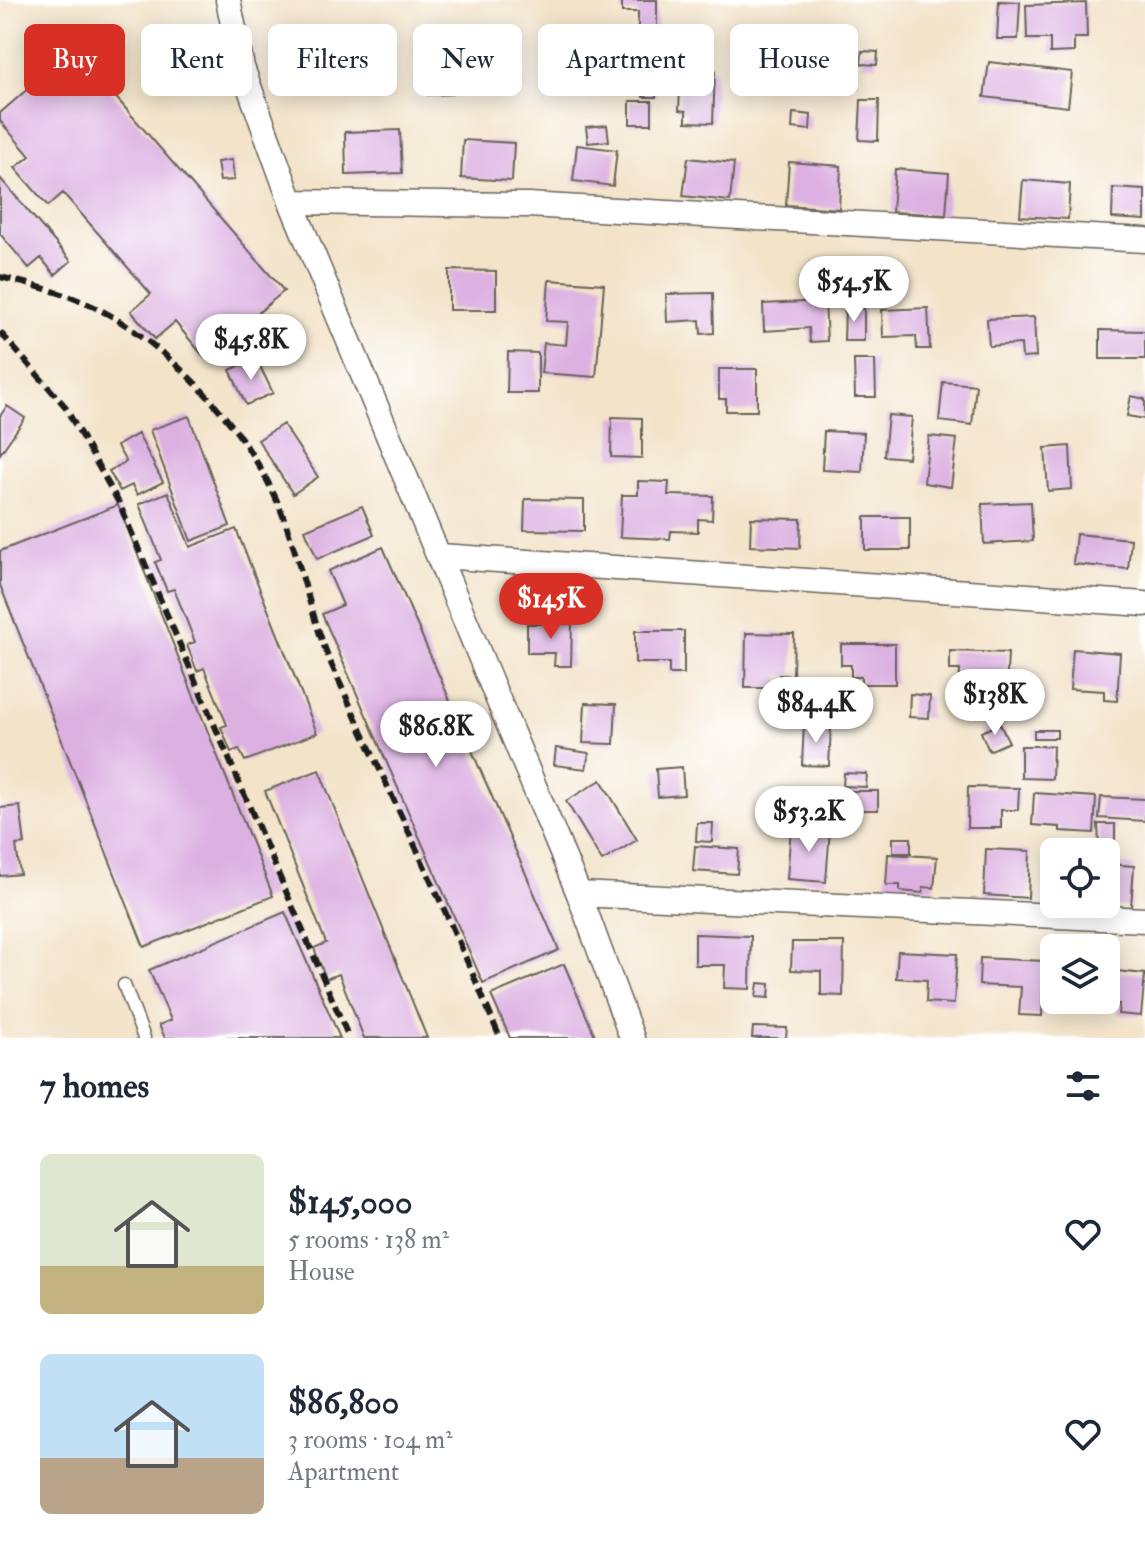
<!DOCTYPE html>
<html lang="en">
<head>
<meta charset="utf-8">
<style>
  body { margin:0; font-family:"IM FELL Double Pica",serif; background:#f2f2f3; color:#1f2937; height:100vh; display:flex; flex-direction:column; font-size:30px; white-space:nowrap }
  * { box-sizing:border-box; margin:0 }
  p { font-size:26px; color:#747a83 }
  .icon { flex:none; width:44px; height:44px; fill:none; stroke:currentColor; stroke-width:2; stroke-linecap:round; stroke-linejoin:round }
  .map { position:relative; height:1038px; overflow:hidden }
  .sheet { display:flex; flex-direction:column; background:#fff; flex:1 }
  .sheet>* { flex:none }
  .top-card { position:absolute; left:24px; top:24px; width:1098px; height:72px; display:flex; gap:16px }
  .buttons { position:absolute; left:1040px; top:838px; display:grid; gap:16px }
  .buttons a { display:grid; place-items:center; width:80px; height:80px; border-radius:12px; background:#fff; box-shadow:0 4px 20px #0003; font-size:40px }
  .price { position:absolute; translate:-50% -68px; padding:0 18px; border-radius:28px; background:#fff; color:#222; font-size:26px; line-height:52px; filter:drop-shadow(0 2px 4px #0008) }
  .price::after { content:''; position:absolute; left:50%; top:48px; width:24px; height:18px; margin-left:-12px; background:inherit; clip-path:polygon(0 0,100% 0,50% 100%) }
  .price.active { background:#d93025; color:#fff }
  ul { padding:0; list-style:none }
  li { display:flex; align-items:center; gap:24px; height:200px; padding:0 40px }
  li span { display:grid; place-items:center; flex:none; width:224px; height:160px; border-radius:12px; color:#555 }
  li>.icon { margin-inline-start:auto }
  span .icon { width:96px; height:96px; fill:#fffc; stroke-width:1 }
  li b { font-size:34px }
  h2 { display:flex; justify-content:space-between; align-items:center; height:96px; padding:0 40px; font-size:34px }
  .chip { padding:0 28px; border-radius:12px; background:#fff; box-shadow:0 4px 20px #0003; font-size:28px; line-height:72px }
  .chip.active { background:#d93025; color:#fff }
  .map>svg:first-child { display:block }
  .building { fill:#dcb1e2 }
  .lines { fill:none; stroke-linecap:round; stroke-linejoin:round }
  .service-casing { stroke:#676259; stroke-width:15 }
  .minor-casing { stroke:#676259; stroke-width:27 }
  .service { stroke:#fff; stroke-width:12 }
  .minor { stroke:#fff; stroke-width:24 }
  .rail { stroke:#1c1c1c; stroke-width:6; stroke-dasharray:12 6; stroke-linecap:butt }
</style>
</head>
<body>
<div class="map">
<svg width="1145" height="1038" viewBox="0 0 1145 1038">
  <rect width="100%" height="100%" fill="#fff"/>
  <filter id="ink" filterUnits="userSpaceOnUse"><feTurbulence type="fractalNoise" baseFrequency=".0125" numOctaves="2"/><feDisplacementMap in="SourceGraphic" scale="16" xChannelSelector="R" yChannelSelector="G"/><feConvolveMatrix kernelMatrix="1 2 1 2 8 2 1 2 1" color-interpolation-filters="sRGB"/></filter>
  <filter id="wash" filterUnits="userSpaceOnUse"><feTurbulence type="fractalNoise" baseFrequency=".006" numOctaves="4" result="noise"/><feDisplacementMap in="SourceGraphic" scale="32" xChannelSelector="R" yChannelSelector="G"/><feGaussianBlur stdDeviation="1.8" result="paint"/><feColorMatrix in="noise" values="0 0 0 0 0 0 0 0 0 0 0 0 0 0 0 0 0 1.4 0 .05"/><feComposite in="paint" operator="in"/></filter>
  <g filter="url(#wash)">
    <rect width="100%" height="100%" fill="#f3e3c9"/>
    <g id="blocks">
      <path class="building" d="M622,0H657V46H638V12H622Z
        M999,1L1020,2L1018,39H997Z
        M1086,3L1087,38H1074V52L1050,53V39H1027L1026,5Z
        M74,49L284,291L205,358L175,322L155,339L131,311L151,294L63,193L48,206L15,168L30,156L0,121V113Z
        M862,51L878,52L877,65L861,64Z
        M427,55H451L452,94L428,95Z
        M637,56L657,57L656,97H643L644,80H636Z
        M989,62L1072,72L1068,107L984,97Z
        M681,68L715,70L713,123L686,122V111L679,110Z
        M861,100H879L878,141L859,140Z
        M630,101H652V124H630Z
        M793,113L811,115L810,130L792,128Z
        M607,125L609,141L588,143L586,127Z
        M400,130L402,173L346,175L345,132Z
        M463,140L514,143L512,181L461,178Z
        M577,145L617,150L613,186L573,181Z
        M688,158L734,163L730,201L683,196Z
        M232,160L234,180L220,181L217,162Z
        M789,162L841,166L839,209L786,205Z
        M895,169L949,173L946,215L892,212Z
        M0,178L71,261L55,275L41,258L29,268L0,234Z
        M1023,180L1070,184L1068,219L1020,216Z
        M1113,188L1145,190V220L1112,218Z
        M449,270L496,271V310H449Z
        M549,280L604,284L596,377L541,373L544,343L566,345L568,322L546,321Z
        M713,293L714,333L701,334L700,320L667,322L666,294Z
        M825,301L827,341L810,342L809,328L764,331L763,304Z
        M845,307H864V341H844Z
        M928,308L930,349H917L916,336L883,337L882,310Z
        M1034,317L1036,357L1022,358L1021,344L989,346L987,319Z
        M1100,330L1145,331V359H1100Z
        M508,352L538,353V393H507Z
        M256,358L273,393L246,405L230,370Z
        M854,360H875L876,397H855Z
        M719,369H757V411H726V399H719Z
        M943,382L976,385L972,425L939,421Z
        M1131,396L1145,399V419L1127,416Z
        M7,406L25,418L0,454V416Z
        M888,415L912,417L908,458L884,456Z
        M189,416L230,526L191,541L150,430Z
        M612,417L642,418V458L611,457Z
        M283,424L318,477L293,494L258,440Z
        M824,431L864,433L862,472L822,470Z
        M138,434L163,482L137,495L132,485L120,491L109,471L126,462L117,446Z
        M929,436L957,439L951,487L924,483Z
        M1070,446L1072,489L1048,491L1045,448Z
        M638,481L669,482L668,495L713,496L712,520L698,519V532L671,531L670,539L620,537L622,495H638Z
        M168,492L190,547L236,529L317,733L245,761L239,749L231,752L221,727L227,725L204,668L197,671L187,645L195,642L174,589L167,591L155,562L161,560L139,504Z
        M525,499L584,500V531L524,530Z
        M1031,502L1033,541L984,544L982,504Z
        M118,505L273,896L144,947L0,585V551Z
        M362,506L374,535L317,559L305,530Z
        M865,517H910V550H865Z
        M751,518L801,519L800,548L750,546Z
        M1076,534L1131,539L1128,569L1073,564Z
        M383,547L559,950L483,983L322,614L343,605L328,571Z
        M527,624H572L571,666H554L555,653H527Z
        M635,631H684V674H669V663H635Z
        M746,633L794,634L793,676L779,675V688H745Z
        M841,644H895V684H861V677H851V665H841Z
        M1073,649L1120,653L1117,701L1104,700V691L1070,689Z
        M950,651L1008,653L1006,693L959,691L960,670H950Z
        M910,694L930,696L929,718L909,717Z
        M585,703L616,704L614,744L583,743Z
        M804,724L831,726L829,766L802,765Z
        M1000,724L1009,742L989,751L981,732Z
        M1034,730H1057V738H1034Z
        M1021,746H1053L1052,779L1021,778Z
        M556,748L589,753L586,769L554,765Z
        M682,767L684,795L658,797L656,769Z
        M319,770L427,1038H364L339,974L326,979L314,948L326,943L265,791Z
        M844,773L867,774L866,787L843,786Z
        M601,780L637,840L602,861L566,801Z
        M968,787L1019,788L1018,810H1001V828H967Z
        M847,791H878V810H847Z
        M1034,793L1096,797L1094,833L1060,831V827L1032,825Z
        M1101,797L1145,799V821L1099,818Z
        M20,806L25,844L16,845L20,874L0,876V808Z
        M697,823H713L712,842L696,841Z
        M1098,824H1115V845H1099Z
        M791,827L830,829L826,882L787,879Z
        M893,838H911V853H893Z
        M695,846L739,849L737,874L693,871Z
        M986,849L1030,851L1028,898L984,895Z
        M888,854L937,857L934,888L923,887V893L900,891V885H886Z
        M1106,864L1134,866L1131,907L1106,906Z
        M285,912L340,1038H165L159,1025L171,1020L149,970Z
        M695,934L751,936L750,989L724,988L725,965H695Z
        M792,942H844L843,996L821,995V971L791,970Z
        M898,951L957,954L954,1004L926,1002L927,980L896,978Z
        M980,958L1044,961L1042,1016L1019,1015L1021,987L979,985Z
        M564,964L596,1038H510L491,995Z
        M1106,970L1145,974L1141,1016L1118,1014L1119,1004L1100,1002L1106,1000Z
        M758,983L770,984L769,998L756,997Z
        M753,1027L787,1028L786,1038H752Z"/>
    </g>
  </g>
  <g filter="url(#ink)">
    <use href="#blocks" fill-opacity="0" stroke="#676259" stroke-width="2"/>
    <g class="lines">
      <g class="service-casing">
        <path id="service" d="M124,985L144,1038"/>
      </g>
      <g class="minor-casing">
        <path id="minor" d="M228,0L242,67L291,202L579,894L632,1038
          M291,202L528,205L1145,240
          M440,556L1145,604
          M579,894L1145,920"/>
      </g>
      <use href="#service" class="service"/>
      <use href="#minor" class="minor"/>
      <path class="rail" d="M0,277C42,287 88,299 124,324C187,366 246,431 277,501C300,555 309,614 333,668C389,791 448,913 500,1038
        M0,332L64,405L119,503L349,1038"/>
    </g>
  </g>
</svg>
<div class="buttons">
<a><svg class="icon" aria-label="locate" viewBox="0 0 24 24"><circle cx="12" cy="12" r="6"/><path d="M12 2v4M12 18v4M2 12h4M18 12h4"/></svg></a>
<a><svg class="icon" aria-label="layers" viewBox="0 0 24 24"><path d="M12 4l9 5-9 5-9-5zM3 14l9 5 9-5"/></svg></a>
</div>
<b class="price" style="left:854px;top:324px">$54.5K</b>
<b class="price" style="left:251px;top:382px">$45.8K</b>
<b class="price active" style="left:551px;top:641px">$145K</b>
<b class="price" style="left:995px;top:737px">$138K</b>
<b class="price" style="left:816px;top:745px">$84.4K</b>
<b class="price" style="left:436px;top:769px">$86.8K</b>
<b class="price" style="left:809px;top:854px">$53.2K</b>
<div class="top-card">
<a class="chip active">Buy</a>
<a class="chip">Rent</a>
<a class="chip">Filters</a>
<a class="chip">New</a>
<a class="chip">Apartment</a>
<a class="chip">House</a>
</div>
</div>
<section class="sheet">
<h2>7 homes<svg class="icon" aria-label="filters" viewBox="0 0 24 24"><path d="M4 7h16M4 17h16"/><circle cx="9" cy="7" r="2"/><circle cx="15" cy="17" r="2"/></svg></h2>
<ul>
<li><span style="background:linear-gradient(#dfe7d0 70%,#c2b280 0)"><svg class="icon" aria-label="home" viewBox="0 0 24 24"><path d="M3 11l9-7 9 7M6 9v11h12V9"/></svg></span><div><b>$145,000</b><p>5 rooms · 138 m²</p><p>House</p></div><svg class="icon" aria-label="heart" viewBox="0 0 24 24"><path d="M12 20l-8-8c-3-5 5-10 8-4 3-6 11-1 8 4z"/></svg></li>
<li><span style="background:linear-gradient(#bfe0f5 65%,#b9a48a 0)"><svg class="icon" aria-label="home" viewBox="0 0 24 24"><path d="M3 11l9-7 9 7M6 9v11h12V9"/></svg></span><div><b>$86,800</b><p>3 rooms · 104 m²</p><p>Apartment</p></div><svg class="icon" aria-label="heart" viewBox="0 0 24 24"><path d="M12 20l-8-8c-3-5 5-10 8-4 3-6 11-1 8 4z"/></svg></li>
</ul>
</section>
</body>
</html>
